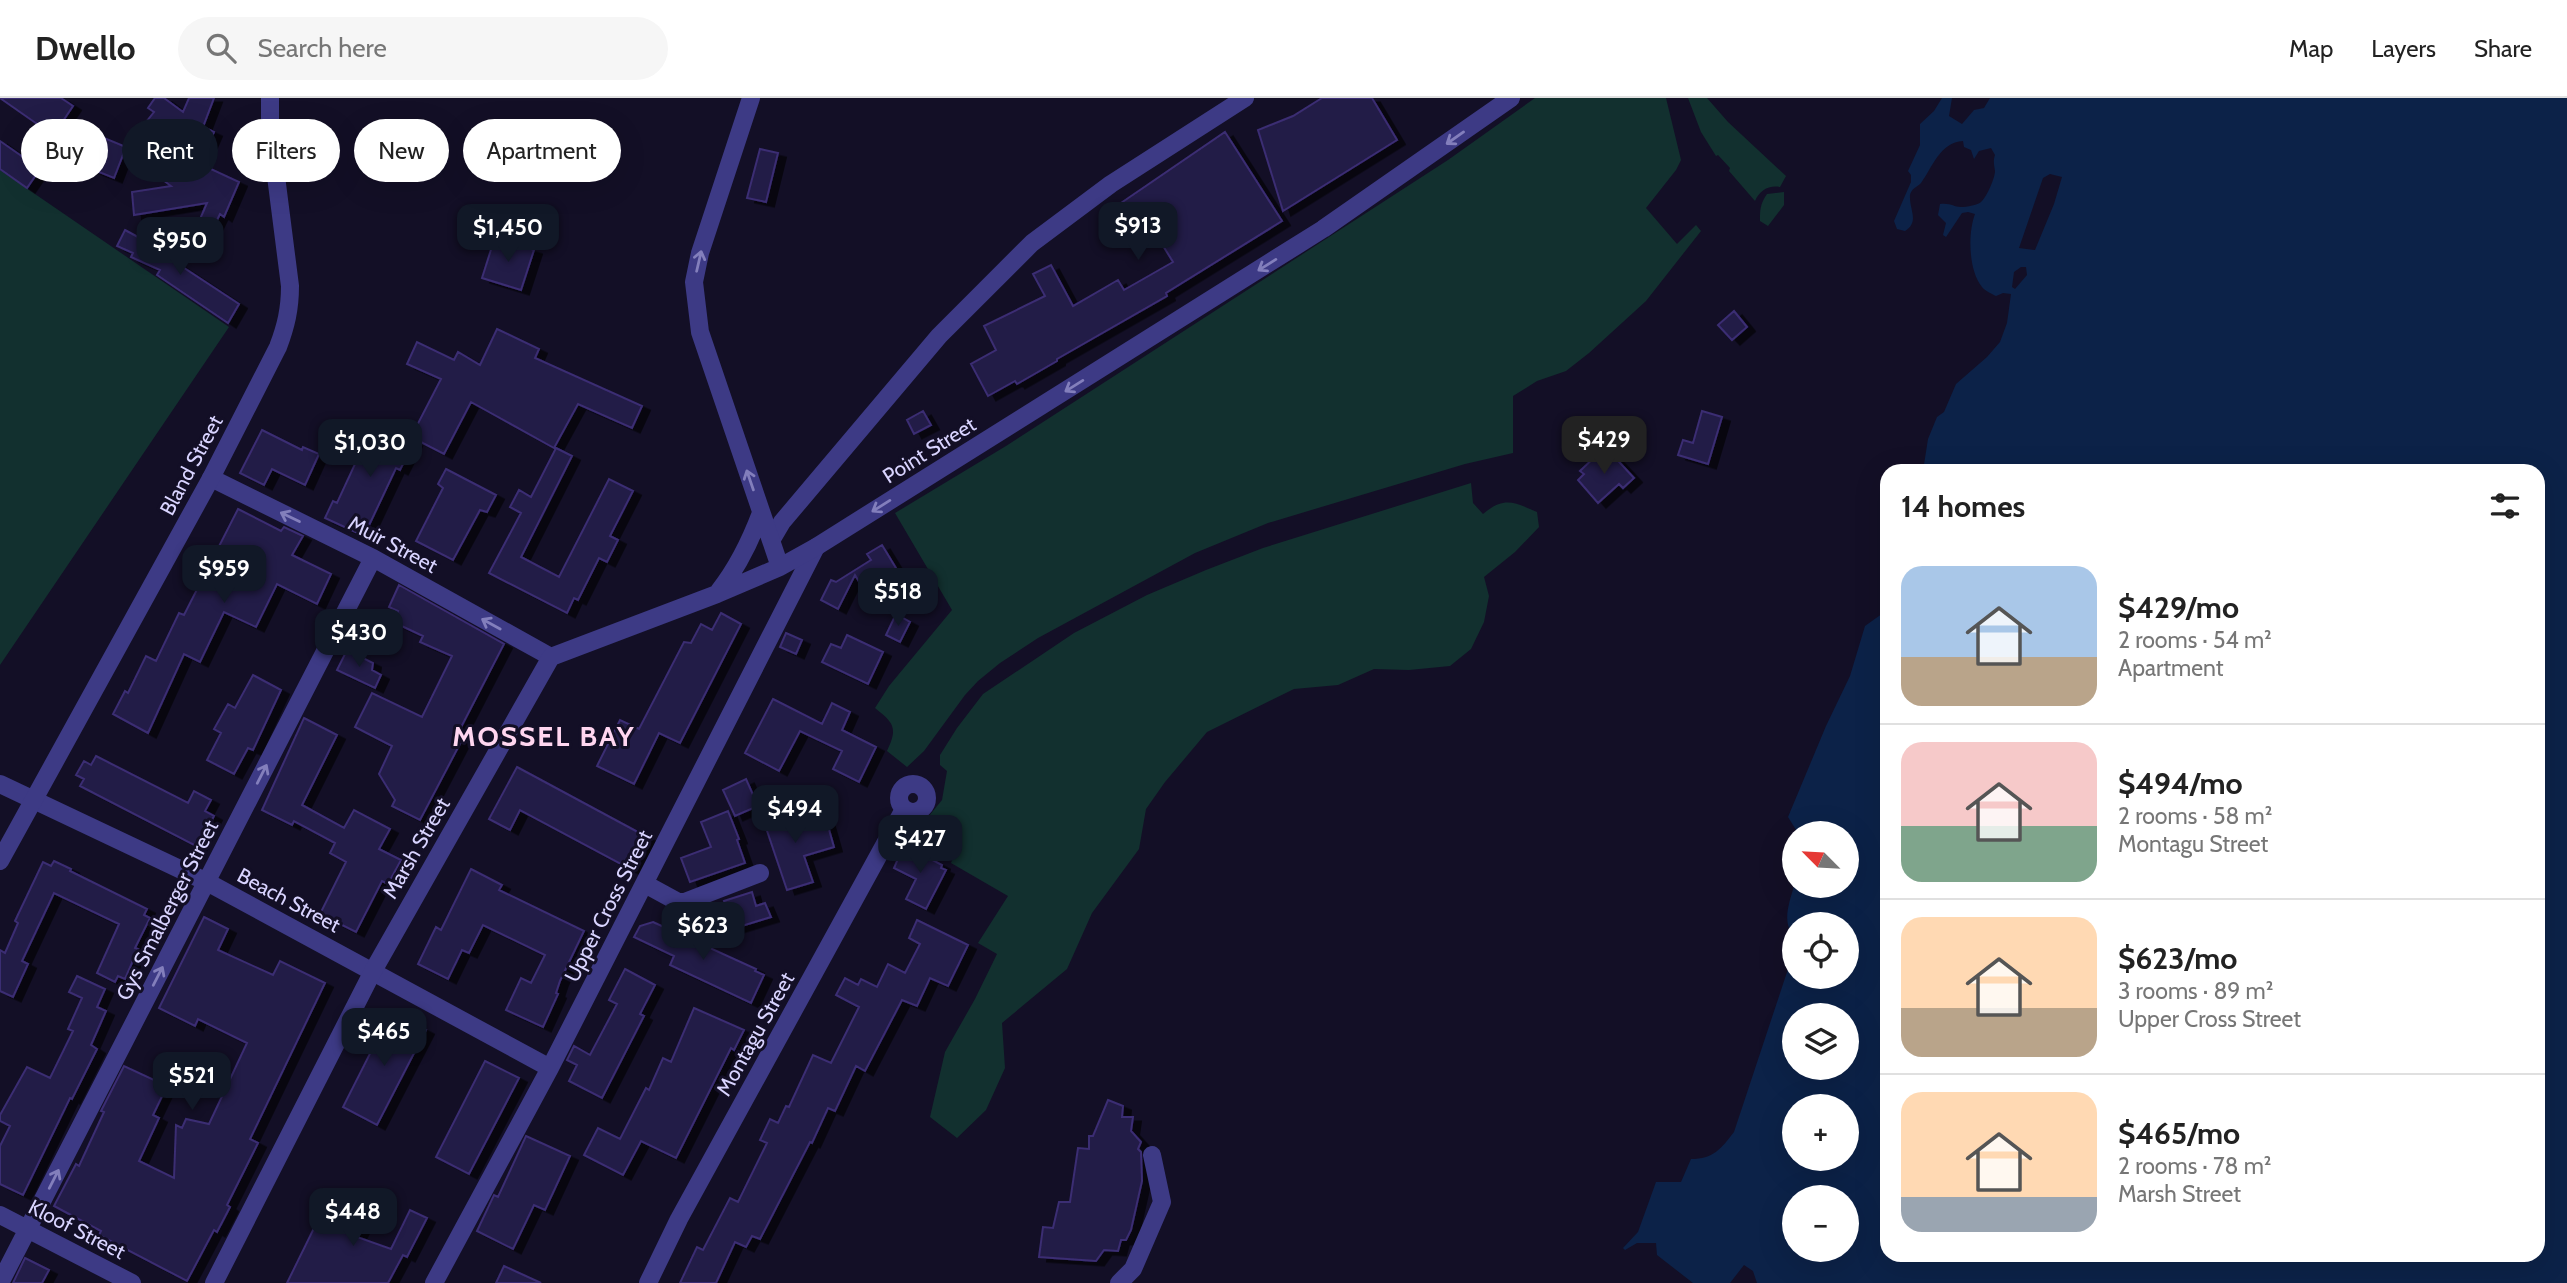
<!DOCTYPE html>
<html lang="en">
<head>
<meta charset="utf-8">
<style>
  body { margin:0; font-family:Cabin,sans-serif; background:#f6f6f6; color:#222; height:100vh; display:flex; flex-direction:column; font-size:26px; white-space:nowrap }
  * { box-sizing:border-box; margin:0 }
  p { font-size:23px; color:#767676 }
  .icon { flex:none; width:38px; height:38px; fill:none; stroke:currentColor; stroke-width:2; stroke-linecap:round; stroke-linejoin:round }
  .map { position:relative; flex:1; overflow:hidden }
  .side { position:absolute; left:1880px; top:366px; width:665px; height:798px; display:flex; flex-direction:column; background:#fff; border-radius:21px; box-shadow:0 7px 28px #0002 }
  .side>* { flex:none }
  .guide { position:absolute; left:21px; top:21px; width:665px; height:63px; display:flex; gap:14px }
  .needle { width:46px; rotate:294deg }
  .fabs { position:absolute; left:1782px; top:723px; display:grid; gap:14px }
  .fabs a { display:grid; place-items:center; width:77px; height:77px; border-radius:50%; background:#fff; box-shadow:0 7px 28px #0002; font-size:35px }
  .price { position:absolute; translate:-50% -60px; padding:0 16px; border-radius:14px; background:#111827; color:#fff; font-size:23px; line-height:46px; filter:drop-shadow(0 2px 4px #0008) }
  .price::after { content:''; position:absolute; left:50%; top:42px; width:21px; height:16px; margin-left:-10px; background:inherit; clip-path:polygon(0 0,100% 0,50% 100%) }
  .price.selected { background:#222; color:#fff }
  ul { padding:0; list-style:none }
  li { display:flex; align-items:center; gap:21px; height:175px; padding:0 21px }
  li+li { border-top:2px solid #e0e0e0 }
  li span { display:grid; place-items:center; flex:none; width:196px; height:140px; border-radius:21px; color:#555 }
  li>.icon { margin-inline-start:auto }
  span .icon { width:84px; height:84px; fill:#fffc; stroke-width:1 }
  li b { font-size:30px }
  h2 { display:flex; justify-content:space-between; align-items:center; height:84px; padding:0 21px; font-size:30px }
  .pill { padding:0 24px; border-radius:32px; background:#fff; box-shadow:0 7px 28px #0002; font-size:24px; line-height:63px }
  .pill.selected { background:#111827; color:#fff }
  header { display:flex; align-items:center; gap:42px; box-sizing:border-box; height:98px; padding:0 35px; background:#fff; border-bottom:2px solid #e0e0e0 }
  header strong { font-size:33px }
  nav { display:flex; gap:38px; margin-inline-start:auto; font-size:24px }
  .search { width:490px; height:63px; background:#f6f6f6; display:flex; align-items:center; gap:18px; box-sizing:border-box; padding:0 24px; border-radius:38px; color:#767676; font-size:26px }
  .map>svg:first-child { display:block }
  .green { fill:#12302f }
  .water { fill:#0c2248; fill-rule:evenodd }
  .building { fill:#241b47; stroke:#3b2d73; stroke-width:2; filter:url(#shadow) }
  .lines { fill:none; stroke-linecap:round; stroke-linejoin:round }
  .minor { stroke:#3d3a85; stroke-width:18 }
  .tertiary { stroke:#3d3a85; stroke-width:18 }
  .oneway { stroke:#837fbc }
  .labels { text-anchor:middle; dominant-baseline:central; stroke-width:6; stroke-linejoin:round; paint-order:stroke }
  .street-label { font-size:21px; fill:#d9d4ff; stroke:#130f26 }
  .district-label { font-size:28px; font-weight:bold; letter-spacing:2px; fill:#ffd6f0; stroke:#130f26 }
</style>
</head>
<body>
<header>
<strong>Dwello</strong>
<div class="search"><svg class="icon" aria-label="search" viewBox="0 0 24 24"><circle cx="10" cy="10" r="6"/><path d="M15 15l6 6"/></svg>Search here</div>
<nav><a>Map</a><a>Layers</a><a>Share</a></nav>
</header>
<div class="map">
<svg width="2567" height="1185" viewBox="0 0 2567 1185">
  <defs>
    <filter id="shadow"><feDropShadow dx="8" dy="4.5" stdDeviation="0" flood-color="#0009"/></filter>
  </defs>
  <rect width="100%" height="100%" fill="#130f26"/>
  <path class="green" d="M1535,0H1666L1681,62L1676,72L1646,110L1677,146L1696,127L1701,133L1646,203L1589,255L1566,273L1537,283L1513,298V355L1465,366L1268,425L1195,455L1038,540L1000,565L978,583L965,597L924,653L907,669L887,653C898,630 894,625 875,610L889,588L952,512L895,415L1006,348L1448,62Z
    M1688,0H1707L1728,24L1786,78L1780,89C1769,87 1760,92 1755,103L1729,73L1730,70L1718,57L1716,58L1701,34Z
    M0,72L229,229L0,567Z
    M1784,94V107L1768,128L1760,123C1760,112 1760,106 1767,96Z
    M1471,385L1473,405L1483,416C1504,398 1514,404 1537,414L1539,429L1515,454L1484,479L1489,498L1484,524L1471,551L1450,568L1409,572L1374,571L1338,587L1294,591L1207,634L1165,684L1146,711L1139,751L1092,815L1067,871L1002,925L1005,970L986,1012L957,1040L930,1019L945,954L975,901L997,856L978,845L1008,798L951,765L959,744L957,738H946L935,746L924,745L909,736L924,724L942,702L947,673L940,667V657L957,630L983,596L1074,535L1147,497L1206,472L1263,450Z"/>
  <path class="water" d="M1942,0H1952L1949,18L1962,26L1974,12L1984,10L1990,0H2567V1185H1757L1753,1173L1744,1167L1730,1185H1693L1657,1157L1656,1145H1637L1625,1152L1623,1150L1638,1134L1656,1084H1681L1691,1061C1713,1061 1721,1051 1734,1034L1794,853V878H1846V826H1794V838C1781,824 1790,803 1794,788H1846V735H1798L1788,719L1826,628L1850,578L1865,528L1886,513V1157H2538V373H1923L1928,341L1937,319L1944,314L1956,286L1987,259L2000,244L2007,225L2011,196L2003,195L1996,198C1992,196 1985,193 1982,189C1968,172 1968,134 1975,116L1968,114L1962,115L1946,139L1943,137L1946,125L1938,117L1940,106C1952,105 1953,109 1961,109C1966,109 1979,107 1982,103C1987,98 1995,80 1995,73C1994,66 1993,63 1995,57L1991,50L1979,53L1974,61L1971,52L1964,49L1963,43C1940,44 1932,70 1921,85C1917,89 1911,91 1910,97C1909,112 1920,123 1905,133L1897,131L1894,123L1911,84V77L1908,73L1920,47V26L1934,13ZM2050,76L2062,79L2054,106L2035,152L2019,150L2043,80ZM2021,169H2026L2027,177L2015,191L2012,189L2014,174ZM1794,917H1846V970H1794ZM1794,1008H1846V1060H1794ZM1794,1099H1846V1152H1794Z"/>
  <path class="building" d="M0,0H61L73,8L63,23L126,49L114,80L54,56L60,42Z
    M155,0H164L183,14L189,0H214L203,29L214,34L200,66L239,84L224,119L220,116L208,141L194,135L207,105L134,117L132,94L171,88L127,55L146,30L143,28L154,14L148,10Z
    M1322,0H1372L1397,42L1283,113L1258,32L1293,18Z
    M1225,34L1282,123L1166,195L1167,198L1057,261V263L1017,286L1015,283L988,298L971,266L996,252L984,228L1045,198L1033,176L1051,167L1073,208L1118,182L1124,192L1173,164L1152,130L1141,138L1121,105Z
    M0,43L40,71L27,90L0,71Z
    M760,51L778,55L766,104L747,100Z
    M125,132L164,153L163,156L239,206L228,225L157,177L160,172L131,159L133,155L117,148Z
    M495,139L534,152L521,192L482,180Z
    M1734,213L1747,229L1732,242L1718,227Z
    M497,231L539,251L535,260L642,308L632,330L578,306L554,350L471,304L444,356L411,339L441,281L407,266L417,244L454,262L458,254L480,267Z
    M923,313L931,327L914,336L907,322Z
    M1702,313L1722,319L1708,366L1678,357L1683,342L1693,345Z
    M374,325L414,344L400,372L396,370L364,438L325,420L333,403L337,405Z
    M262,332L302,352L303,349L319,356L305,387L272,371L264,387L240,375Z
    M556,350L572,358L521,459L559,479L609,381L633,393L610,438L618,442L607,464L599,460L578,502L574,500L567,515L489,475L521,415L510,409L519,392L531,399Z
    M1609,353L1634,380L1623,390L1619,386L1598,405L1578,382L1584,376L1580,373L1599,355L1602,359Z
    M446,371L496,397L487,414L480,412L453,462L416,443L443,390L438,386Z
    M238,411L281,433L284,429L303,438L292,457L331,476L317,506L277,486L256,529L224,514L200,564L184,556L148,635L113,616L125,593L128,595L146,558L156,563L179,515L184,517Z
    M882,447L908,490L875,510L855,477L838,511L821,502L831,482L836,484L871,462L867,456Z
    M399,487L504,546L457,637L463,640L420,722L392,708L395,702L379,676L392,648L355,629L372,595L422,619L452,558L420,544L423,538L393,524L398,513L389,509Z
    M721,515L741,526L680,645L659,635L634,686L597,668L620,622L639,631L684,544L691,545L701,526L712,532Z
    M896,516L910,524L900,544L886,537Z
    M786,535L802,542L796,556L780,549Z
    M847,537L883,554L868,586L822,564L831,546L841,550Z
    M347,552L373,565L372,572L381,577L375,590L337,572Z
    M253,577L281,592L253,652L248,650L234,676L207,662L221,635L214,631L228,606L235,610Z
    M773,601L822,626L832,605L850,614L842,632L876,649L859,684L833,671L842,653L800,633L779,673L745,655Z
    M304,620L337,637L302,707L344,730L354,712L390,731L379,751L401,762L388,786L382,783L356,834L320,816L346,764L330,755L335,745L294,723L292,727L262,712Z
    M96,658L188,705L194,693L211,702L205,713L214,718L198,749L80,688L84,681L76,677L84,663L91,667Z
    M517,669L649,740L632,772L520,712L510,732L489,721Z
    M746,681L758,708L735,718L723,692Z
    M786,707L794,730L826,721L834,749L804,758L813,784L787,792L761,715Z
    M728,713L739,741L737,742L745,765L690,784L681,760L711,749L701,724Z
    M904,747L942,767L941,770L946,772L926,811L906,801L916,781L894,770Z
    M54,763L71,771L70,773L147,811L144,817L150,820L135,850L138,851L125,881L118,878L115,884L97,875L119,826L54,795L22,863L28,866L13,899L0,893V852L5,855L18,825L15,823L43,764L51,768Z
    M471,771L502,787L499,792L584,833L560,883L556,895L558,896L543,929L506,912L521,880L531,885L545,857L483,827L469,855L462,852L448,881L418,866L436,829L441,832Z
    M752,794L756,808L765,805L771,819L732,831L724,803Z
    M204,819L228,831L218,852L273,877L280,863L325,885L250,1041L258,1045L227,1107L230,1109L217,1134L214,1132L187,1183L99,1137L101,1133L54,1108L76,1066L79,1068L104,1014L101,1013L124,968L167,988L153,1017L159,1020L139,1063L174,1080L176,1027L182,1030L186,1021L209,1026L247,945L198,921L195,928L159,910Z
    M917,822L968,847L948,888L930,880L917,908L902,902L865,973L856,968L835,1013L828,1010L812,1045L810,1044L760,1141L752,1138L746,1149L735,1144L716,1185H680L697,1149L703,1152L730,1100L738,1104L767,1045L760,1042L770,1021L778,1025L786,1008L789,1009L813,957L831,965L859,909L836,897L845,880L858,887L861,881L877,889L888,866L905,875L920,846L909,840Z
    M653,824L756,871L755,873L764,877L751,905L670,867L674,858L634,839L640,828Z
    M625,871L655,887L640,916L644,918L602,1000L569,983L577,967L567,962L574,948L590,957L617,906L609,902Z
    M77,878L105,891L97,909L106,913L91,947L97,951L72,1001L70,1000L23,1097L0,1086V1048L10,1028L0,1023V1017L27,969L50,980L73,933L68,931L82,900L69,894Z
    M694,910L744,932L734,952L731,950L676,1060L641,1043L623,1077L584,1057L598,1030L620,1041L646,990L649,992L663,960L671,964Z
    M391,914L426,932L377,1027L343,1009Z
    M485,963L519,980L469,1076L436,1059Z
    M1108,1002L1123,1008L1122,1019H1133L1131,1033L1141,1044L1138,1051L1141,1054L1142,1083L1131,1132L1126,1142H1121L1118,1153L1104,1152L1096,1163L1039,1159L1043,1129L1053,1130L1059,1104H1070L1078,1050L1089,1051V1038H1093Z
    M526,1038L570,1058L545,1112L534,1107L513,1151L477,1133L494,1097L498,1099Z
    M347,1092L374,1105L357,1139L391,1151L410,1112L427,1120L407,1159L403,1157L388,1185H287L316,1126L327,1131Z
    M25,1160L49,1172L42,1185H13Z
    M504,1168L541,1185H496Z"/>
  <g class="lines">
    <path class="minor" d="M211,380L373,460L551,559
      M772,441L782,424L939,238L1032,145L1111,86L1245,0
      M0,686L207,784L550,970
      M899 700a14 14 0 1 1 28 0a14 14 0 1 1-28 0Z
      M645,786L678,804H685L760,775
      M0,1117L132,1185
      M0,1185L373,460
      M434,1185L550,970L816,449
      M648,1185L679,1121L904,711
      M1119,1185L1133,1171L1162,1104L1152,1057"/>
    <path class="tertiary" d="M751,0L700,155L694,184L700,234L780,469
      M719,493C738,469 750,444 761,415
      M0,763L211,380L278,249C286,228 290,211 290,188L270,31V0
      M214,1185L373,873L551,559L717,496L780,469L816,449L1323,131L1511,0"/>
  </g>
  <defs><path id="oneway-shaft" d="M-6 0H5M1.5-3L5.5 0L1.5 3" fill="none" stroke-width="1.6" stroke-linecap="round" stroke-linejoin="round" transform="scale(1.75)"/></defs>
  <g class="oneway">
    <use href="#oneway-shaft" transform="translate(1455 40) rotate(145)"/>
    <use href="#oneway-shaft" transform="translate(699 163) rotate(-77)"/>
    <use href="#oneway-shaft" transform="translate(1267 167) rotate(148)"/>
    <use href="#oneway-shaft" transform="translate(1074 288) rotate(148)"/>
    <use href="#oneway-shaft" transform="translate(750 382) rotate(-109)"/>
    <use href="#oneway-shaft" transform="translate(881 408) rotate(148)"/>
    <use href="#oneway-shaft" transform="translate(290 419) rotate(-154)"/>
    <use href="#oneway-shaft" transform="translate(491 526) rotate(-151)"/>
    <use href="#oneway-shaft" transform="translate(262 676) rotate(-63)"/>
    <use href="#oneway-shaft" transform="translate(158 878) rotate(-63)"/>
    <use href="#oneway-shaft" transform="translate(54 1081) rotate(-63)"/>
  </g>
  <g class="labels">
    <g class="street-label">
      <text transform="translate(929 352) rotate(-32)">Point Street</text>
      <text transform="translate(191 367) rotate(-62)">Bland Street</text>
      <text transform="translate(393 446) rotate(28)">Muir Street</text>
      <text transform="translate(416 750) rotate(-60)">Marsh Street</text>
      <text transform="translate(289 802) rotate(28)">Beach Street</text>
      <text transform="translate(608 808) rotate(-63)">Upper Cross Street</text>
      <text transform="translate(167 812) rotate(-63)">Gys Smalberger Street</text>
      <text transform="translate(755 936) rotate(-61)">Montagu Street</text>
      <text transform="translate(77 1131) rotate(27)">Kloof Street</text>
    </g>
    <g class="district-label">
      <text x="544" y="638">MOSSEL BAY</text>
    </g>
  </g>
</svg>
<div class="fabs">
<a><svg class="needle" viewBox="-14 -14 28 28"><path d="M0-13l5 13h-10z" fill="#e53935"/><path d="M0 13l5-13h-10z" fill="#767676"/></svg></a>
<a><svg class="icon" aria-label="locate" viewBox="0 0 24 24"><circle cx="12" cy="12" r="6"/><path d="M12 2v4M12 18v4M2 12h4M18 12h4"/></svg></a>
<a><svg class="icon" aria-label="layers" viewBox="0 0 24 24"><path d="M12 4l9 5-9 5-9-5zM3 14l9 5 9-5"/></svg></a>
<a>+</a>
<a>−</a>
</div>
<b class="price" style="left:1138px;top:164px">$913</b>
<b class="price" style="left:508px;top:166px">$1,450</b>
<b class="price" style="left:180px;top:179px">$950</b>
<b class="price selected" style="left:1604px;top:378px">$429</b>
<b class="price" style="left:370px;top:381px">$1,030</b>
<b class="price" style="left:224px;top:507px">$959</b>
<b class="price" style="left:898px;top:530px">$518</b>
<b class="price" style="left:359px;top:571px">$430</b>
<b class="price" style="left:795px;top:747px">$494</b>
<b class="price" style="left:920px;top:777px">$427</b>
<b class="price" style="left:703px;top:864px">$623</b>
<b class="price" style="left:384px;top:970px">$465</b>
<b class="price" style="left:192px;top:1014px">$521</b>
<b class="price" style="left:353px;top:1150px">$448</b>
<div class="guide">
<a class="pill">Buy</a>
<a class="pill selected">Rent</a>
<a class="pill">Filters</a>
<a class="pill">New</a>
<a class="pill">Apartment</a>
</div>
<section class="side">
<h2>14 homes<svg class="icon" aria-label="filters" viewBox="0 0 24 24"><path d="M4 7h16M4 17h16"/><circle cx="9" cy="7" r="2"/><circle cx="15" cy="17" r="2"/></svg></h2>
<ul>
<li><span style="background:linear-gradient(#a9c7e8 65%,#b9a48a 0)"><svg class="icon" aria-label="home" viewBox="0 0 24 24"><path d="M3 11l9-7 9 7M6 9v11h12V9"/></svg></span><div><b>$429/mo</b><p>2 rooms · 54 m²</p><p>Apartment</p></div></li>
<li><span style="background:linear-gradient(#f6c9c9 60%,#7fa58c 0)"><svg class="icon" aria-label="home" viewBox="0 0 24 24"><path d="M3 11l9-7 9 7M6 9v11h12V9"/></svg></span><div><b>$494/mo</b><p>2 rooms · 58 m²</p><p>Montagu Street</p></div></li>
<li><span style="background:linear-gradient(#ffd9b3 65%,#b9a48a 0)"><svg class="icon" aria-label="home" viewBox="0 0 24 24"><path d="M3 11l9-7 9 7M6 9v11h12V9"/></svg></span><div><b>$623/mo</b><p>3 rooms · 89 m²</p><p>Upper Cross Street</p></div></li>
<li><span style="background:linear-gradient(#ffd9b3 75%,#9aa5b1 0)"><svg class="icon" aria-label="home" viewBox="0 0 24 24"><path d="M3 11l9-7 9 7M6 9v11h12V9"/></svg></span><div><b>$465/mo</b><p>2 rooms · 78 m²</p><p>Marsh Street</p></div></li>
</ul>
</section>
</div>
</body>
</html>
